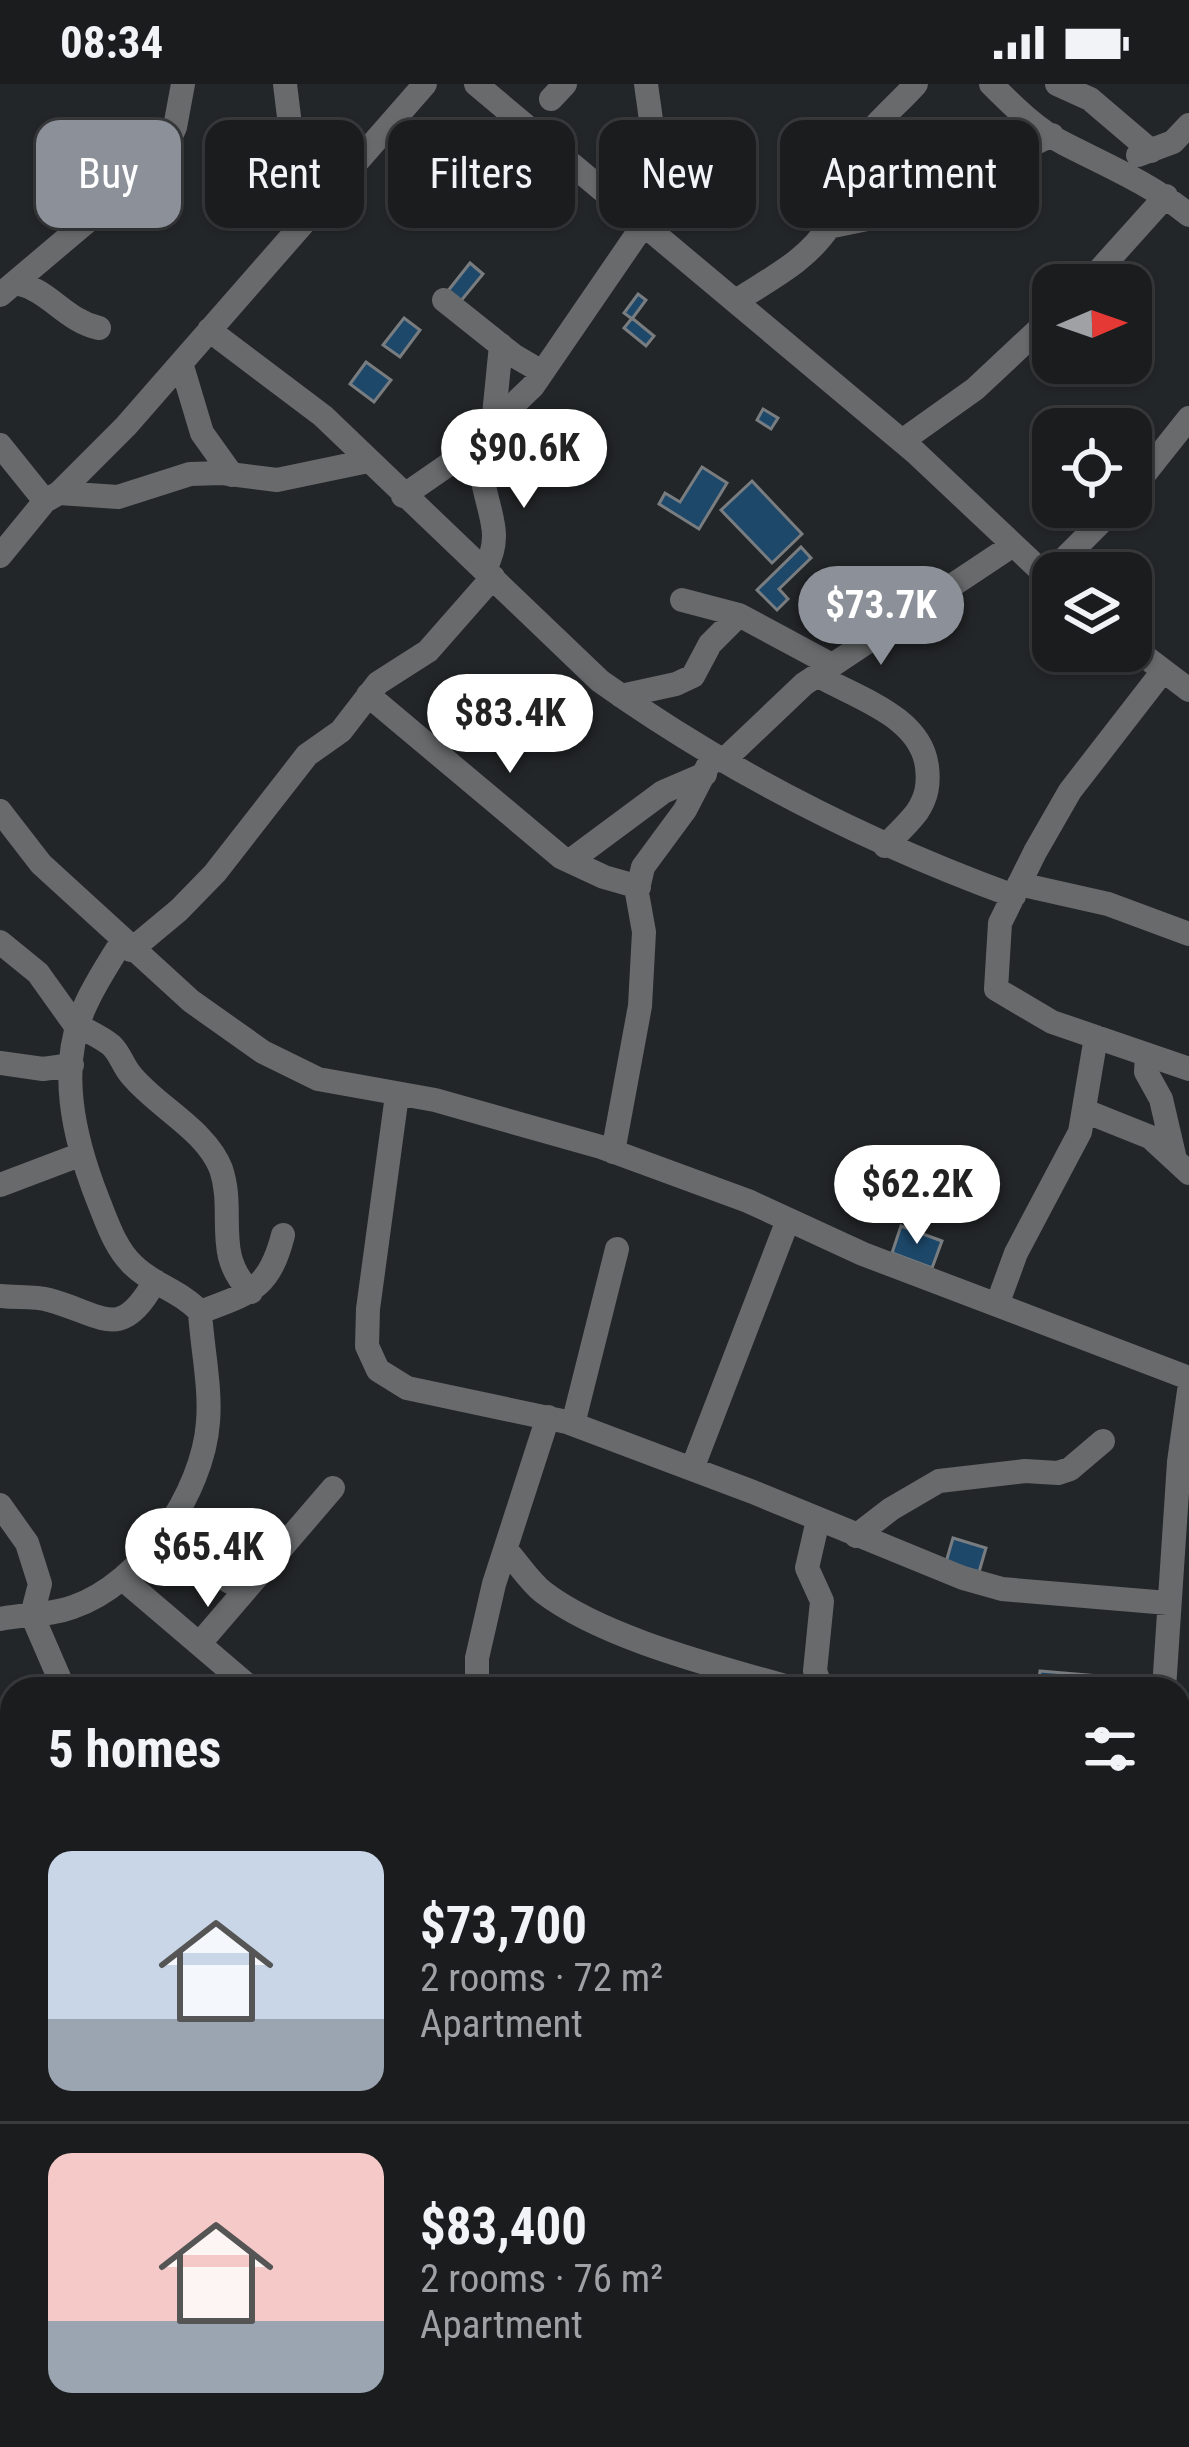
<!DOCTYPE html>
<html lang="en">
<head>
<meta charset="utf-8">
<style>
  body { margin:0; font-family:"Roboto Condensed",sans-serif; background:#27292b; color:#f1f3f6; height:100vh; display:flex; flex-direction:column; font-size:45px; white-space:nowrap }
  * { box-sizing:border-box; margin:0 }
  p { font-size:39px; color:#9fa1a4 }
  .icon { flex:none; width:66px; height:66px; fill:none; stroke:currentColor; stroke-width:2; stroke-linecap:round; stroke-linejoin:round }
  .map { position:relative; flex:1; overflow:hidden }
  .sheet { position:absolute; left:0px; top:1593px; width:1191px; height:771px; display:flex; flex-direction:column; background:#1a1c1e; border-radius:36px 36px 0 0; box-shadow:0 3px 9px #0004,0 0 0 3px #383a3c }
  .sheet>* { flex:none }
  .top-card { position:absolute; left:36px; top:36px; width:1119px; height:108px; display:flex; gap:24px }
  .needle { width:78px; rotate:88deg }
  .fabs { position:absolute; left:1032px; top:180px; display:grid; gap:24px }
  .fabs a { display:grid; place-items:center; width:120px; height:120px; border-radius:24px; background:#1a1c1e; box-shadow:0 3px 9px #0004,0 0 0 3px #383a3c; font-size:60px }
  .price { position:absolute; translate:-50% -102px; padding:0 27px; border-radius:42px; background:#fff; color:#222; font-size:39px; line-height:78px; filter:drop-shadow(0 3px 6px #0008) }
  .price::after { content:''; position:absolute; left:50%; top:72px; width:36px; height:27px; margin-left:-18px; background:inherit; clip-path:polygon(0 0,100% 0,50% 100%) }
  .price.selected { background:#8c9099; color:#fff }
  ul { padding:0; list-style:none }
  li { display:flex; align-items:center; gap:36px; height:300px; padding:0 48px }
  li+li { border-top:3px solid #383a3c }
  li span { display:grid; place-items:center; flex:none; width:336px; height:240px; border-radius:24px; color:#555 }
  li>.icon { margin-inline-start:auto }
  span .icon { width:144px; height:144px; fill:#fffc; stroke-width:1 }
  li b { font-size:51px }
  h2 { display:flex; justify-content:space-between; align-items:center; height:144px; padding:0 48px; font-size:51px }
  .tag { padding:0 42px; border-radius:24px; background:#1a1c1e; box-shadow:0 3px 9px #0004,0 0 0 3px #383a3c; font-size:42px; line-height:108px }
  .tag.selected { background:#8c9099; color:#fff }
  .status { display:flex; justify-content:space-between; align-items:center; height:84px; padding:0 60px; background:#1a1c1e; direction:ltr }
  .status svg { height:33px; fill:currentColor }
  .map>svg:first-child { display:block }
  .building { fill:#1d486a; stroke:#797d80; stroke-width:3 }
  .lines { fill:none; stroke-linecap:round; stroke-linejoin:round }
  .minor { stroke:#686a6b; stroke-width:24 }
</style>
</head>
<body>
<div class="status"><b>08:34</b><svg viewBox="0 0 49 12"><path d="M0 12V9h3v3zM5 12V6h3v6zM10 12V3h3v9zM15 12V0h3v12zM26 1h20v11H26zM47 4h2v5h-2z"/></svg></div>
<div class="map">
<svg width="1189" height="2363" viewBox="0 0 1189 2363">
  <rect width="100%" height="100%" fill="#232628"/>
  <path class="building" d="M514,109L532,117L522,139L505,130Z
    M470,179L483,190L460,218L447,208Z
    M638,210L646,216L632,235L624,229Z
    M404,234L420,246L400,273L383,261Z
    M632,234L654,252L646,262L624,244Z
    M366,278L391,296L374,318L350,300Z
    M763,325L778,334L771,345L757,336Z
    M702,383L727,399L699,445L659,420L665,409L680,418Z
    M752,397L802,450L772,479L721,426Z
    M801,463L811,474L779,505L788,515L777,526L757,506Z
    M901,1142L942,1157L932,1184L892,1169Z
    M953,1454L986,1464L979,1488L946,1478Z
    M1040,1587L1113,1593L1112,1605L1038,1601Z
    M751,2352H789L787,2363L749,2358Z"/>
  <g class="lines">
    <path class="minor" d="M285,0L302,140
      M476,0L915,368L1053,498
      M991,0C1013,22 1037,46 1065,60C1108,82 1151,100 1189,131
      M1057,0L1090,15L1151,67
      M551,15L565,0
      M1138,71L1173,58L1189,41
      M618,119C662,72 654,61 646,0
      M828,143L877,133L891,126L931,81L982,85L1052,51
      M16,199C50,206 64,236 99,244
      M1086,201L1166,112
      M0,211L161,75L175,43L183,0
      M444,216L513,271L542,288
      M736,217C771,194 807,177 830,141C841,123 843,99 851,79C864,46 893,26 916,0
      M209,246L323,332L600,597C728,688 866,758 1014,812
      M181,279L202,349L232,391
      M493,341L501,261
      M480,353C480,370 481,385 484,402C491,435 502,453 485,485
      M902,357L975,305L1053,232
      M0,361L45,417
      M1131,407L1189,334
      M59,409L118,413L190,390L222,389L277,396L368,377
      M403,412L458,374L533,302L644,140
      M0,472L45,417L59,409L126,342L425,0
      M1047,492L1116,423
      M682,516L739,531L832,581
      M1131,562L1189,606
      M1163,587L1070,707L1035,768L1000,839L996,905L1052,938L1189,985
      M817,591C856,614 921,632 927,683C929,700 927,713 917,728C908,740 896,751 885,762
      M368,611L561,773L604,793L639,803
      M621,612L676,600L693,592L710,560L739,531
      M723,677L804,600L1013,461
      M0,727L41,780L191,917L263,968L318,995L435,1016L601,1063L748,1117L863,1170L1189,1294
      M570,777L663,708L705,690
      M1019,800L1108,820L1189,850
      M123,856C110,877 96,898 86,920C56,982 74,1055 98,1116C107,1138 115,1164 133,1181C153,1201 181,1207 200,1228
      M0,858L38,889L78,945
      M131,866L179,826L215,789L307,671L341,647L378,599L428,567L493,493
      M79,942C89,948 101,953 111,961C120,969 123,982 131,991C157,1023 206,1046 221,1085C236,1129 212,1171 251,1208
      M1147,971L1146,988L1161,1015L1174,1071
      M0,979L43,985L72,981
      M397,1011L368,1225L367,1262L378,1286L407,1304L567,1338L753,1408L963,1494L1002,1505L1168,1519
      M1085,1027L1150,1053L1189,1089
      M613,1068L640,922L644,848L637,809L643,783L685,726L713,672
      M0,1101L82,1070
      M0,1212C16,1214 33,1212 49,1216C104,1231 120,1259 155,1197
      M997,1221L1016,1169L1080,1048L1096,953
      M573,1340L617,1165
      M692,1385L788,1136
      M0,1421L27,1459L40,1500L32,1531L64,1605
      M818,1436L807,1484L822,1517L815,1587L822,1605
      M856,1452L891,1425L939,1397L1025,1387L1058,1389L1070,1385L1103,1357
      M156,1458L243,1505
      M506,1466C518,1479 529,1497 543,1508C604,1555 720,1583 795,1605
      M123,1495L252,1605
      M0,1535C24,1530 49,1532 73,1523C141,1500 203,1409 208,1338C211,1303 202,1263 200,1228C250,1209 269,1206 283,1151
      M200,1559L333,1404
      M477,1605V1574L494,1500L548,1333
      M1164,1605L1179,1378L1189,1307
      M1179,1709L1189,1718
      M1179,1815H1189
      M0,1879L12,1894
      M0,1957L12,1946
      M1179,2103L1189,2107
      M0,2146L12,2143
      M0,2264L12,2288
      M1179,2293L1189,2296
      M0,2314H12
      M44,2352L50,2363
      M237,2352L242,2363
      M376,2352L427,2363
      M642,2352L675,2363
      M557,2361L615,2352
      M728,2363L729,2352
      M996,2363L1000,2352
      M1143,2363L1145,2352"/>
  </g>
</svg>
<div class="fabs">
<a><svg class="needle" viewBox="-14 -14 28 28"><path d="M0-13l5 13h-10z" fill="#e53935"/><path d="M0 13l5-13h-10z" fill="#9fa1a4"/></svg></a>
<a><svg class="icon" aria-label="locate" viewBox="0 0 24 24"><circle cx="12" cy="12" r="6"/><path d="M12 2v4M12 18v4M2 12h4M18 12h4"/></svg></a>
<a><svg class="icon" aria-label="layers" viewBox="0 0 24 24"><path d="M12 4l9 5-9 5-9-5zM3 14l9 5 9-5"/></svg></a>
</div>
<b class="price" style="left:524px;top:427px">$90.6K</b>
<b class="price selected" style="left:881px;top:584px">$73.7K</b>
<b class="price" style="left:510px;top:692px">$83.4K</b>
<b class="price" style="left:917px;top:1163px">$62.2K</b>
<b class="price" style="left:208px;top:1526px">$65.4K</b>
<div class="top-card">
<a class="tag selected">Buy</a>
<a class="tag">Rent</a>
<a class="tag">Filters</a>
<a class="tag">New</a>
<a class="tag">Apartment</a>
</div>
<section class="sheet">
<h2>5 homes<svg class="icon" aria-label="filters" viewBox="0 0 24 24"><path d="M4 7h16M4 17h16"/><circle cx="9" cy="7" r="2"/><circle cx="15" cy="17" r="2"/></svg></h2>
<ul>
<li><span style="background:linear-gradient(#c9d6e8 70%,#9aa5b1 0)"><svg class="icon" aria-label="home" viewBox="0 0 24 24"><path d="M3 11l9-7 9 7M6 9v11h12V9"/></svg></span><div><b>$73,700</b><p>2 rooms · 72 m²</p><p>Apartment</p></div></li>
<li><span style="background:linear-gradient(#f6c9c9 70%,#9aa5b1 0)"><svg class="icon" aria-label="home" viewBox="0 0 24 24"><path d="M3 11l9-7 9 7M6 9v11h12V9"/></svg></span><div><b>$83,400</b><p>2 rooms · 76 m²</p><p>Apartment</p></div></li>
</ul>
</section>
</div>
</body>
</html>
